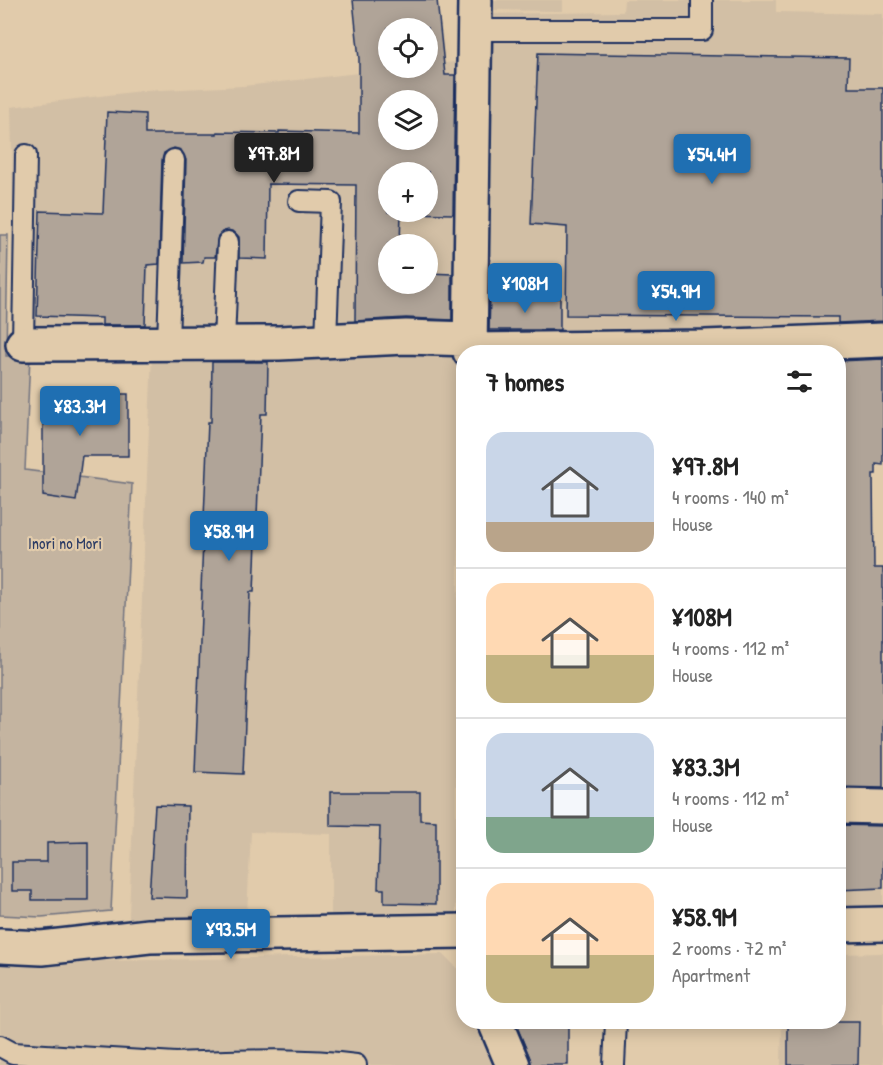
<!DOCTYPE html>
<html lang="en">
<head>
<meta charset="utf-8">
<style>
  body { margin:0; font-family:"Patrick Hand",sans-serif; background:#f2f2f2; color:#222; height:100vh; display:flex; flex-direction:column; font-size:22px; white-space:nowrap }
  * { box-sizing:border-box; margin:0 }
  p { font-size:20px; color:#767676 }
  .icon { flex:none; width:33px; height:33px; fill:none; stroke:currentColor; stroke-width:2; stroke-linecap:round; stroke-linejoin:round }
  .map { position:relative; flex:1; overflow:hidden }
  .sheet { position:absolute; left:456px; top:345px; width:390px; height:684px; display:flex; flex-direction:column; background:#fff; border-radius:24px; box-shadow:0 3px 15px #0003 }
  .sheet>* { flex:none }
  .controls { position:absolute; left:378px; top:18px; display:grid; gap:12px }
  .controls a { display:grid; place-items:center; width:60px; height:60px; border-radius:50%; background:#fff; box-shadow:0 3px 15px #0003; font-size:30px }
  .price { position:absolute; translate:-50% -51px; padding:0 14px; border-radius:6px; background:#1f6fb2; color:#fff; font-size:20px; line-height:39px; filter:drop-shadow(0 2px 3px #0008) }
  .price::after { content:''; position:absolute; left:50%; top:36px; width:18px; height:14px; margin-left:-9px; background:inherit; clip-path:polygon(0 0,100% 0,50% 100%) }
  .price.selected { background:#222; color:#fff }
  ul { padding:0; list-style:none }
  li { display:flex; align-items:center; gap:18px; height:150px; padding:0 30px }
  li+li { border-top:2px solid #e0e0e0 }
  li span { display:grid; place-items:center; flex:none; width:168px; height:120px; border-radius:18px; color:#555 }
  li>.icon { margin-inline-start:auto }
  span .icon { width:72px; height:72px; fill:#fffc; stroke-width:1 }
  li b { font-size:26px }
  h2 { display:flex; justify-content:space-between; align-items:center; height:72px; padding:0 30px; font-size:26px }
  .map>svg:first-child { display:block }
  .built { fill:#d2bfa5; fill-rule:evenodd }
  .green { fill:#c4b4a0; stroke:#70727f; stroke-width:1.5 }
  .building { fill:#b0a498; stroke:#1b2f5e; stroke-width:1.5; fill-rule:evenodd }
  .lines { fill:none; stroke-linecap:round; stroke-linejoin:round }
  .lane-casing { stroke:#1b2f5e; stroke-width:24 }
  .street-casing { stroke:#1b2f5e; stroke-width:38 }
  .lane { stroke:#e1cbab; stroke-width:20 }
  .street { stroke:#e1cbab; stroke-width:33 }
  .labels { text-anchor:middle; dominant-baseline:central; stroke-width:4.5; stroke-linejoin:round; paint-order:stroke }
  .park-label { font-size:16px; fill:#2c3c65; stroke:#e1cbab }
</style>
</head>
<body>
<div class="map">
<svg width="883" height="1065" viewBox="0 0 883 1065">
  <rect width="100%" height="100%" fill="#e1cbab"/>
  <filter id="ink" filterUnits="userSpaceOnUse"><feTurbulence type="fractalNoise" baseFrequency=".0167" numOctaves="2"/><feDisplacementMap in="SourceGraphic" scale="12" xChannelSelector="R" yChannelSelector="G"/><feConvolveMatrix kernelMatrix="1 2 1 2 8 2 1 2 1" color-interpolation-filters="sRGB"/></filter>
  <g filter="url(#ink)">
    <path class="built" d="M492,0H563V11L492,10Z
      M624,0H776V12L883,14V331L477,342L475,14L623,12Z
      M468,56L465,333L16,334L11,107L141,91L244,86L402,68H428V65L455,62ZM388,100H428V140H388ZM388,172H428V212H388ZM388,244H428V284H388Z
      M461,347L456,718V916L331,918V834L251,832L246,935L128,939L152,354Z
      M839,806L883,807V924L839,925Z
      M883,953V1065H781L782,1022H838L839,954Z
      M443,954L463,974L464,1022H484L503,1065H0V963Z"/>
    <path class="green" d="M0,235H8L6,356H30L25,470L132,484L111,911L41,917L0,915Z"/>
    <path class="building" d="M353,0H437L445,75H455L453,214L401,213L400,244H388V284H428V273L452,274V320L406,318L355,321L356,185L268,184L267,259L239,258V237L234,232L228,230L222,232L218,236L215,257H204L203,262L183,263L186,160L181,150L174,148L164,153L162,160L159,264L147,265L145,325H102V318L37,316L40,211L103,213L107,112L145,114V134H217V132L279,133V131L359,133V59ZM388,28H428V68H388ZM388,100H428V140H388ZM388,172H428V212H388Z
      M538,53L849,58L848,88H883V321L838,323V317L566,315L567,227L531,224Z
      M490,298H560V330H489Z
      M883,359V465L876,464V474H873L874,568H883V788L838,787V361Z
      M212,362H268L267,414H261L254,592H250L243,774L195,772L202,590H201L208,422H211Z
      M43,394H128V456H82L76,501L43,496Z
      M330,792H420V820L436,821V904L384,903V889H378L380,827L330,826Z
      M155,805L188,806L187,898L149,897Z
      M838,825L883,826V888L838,890Z
      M88,842V900H32V891H12V862H47V843Z
      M515,1022H568V1065H531L530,1058Z
      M788,1022H859L858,1065H788Z"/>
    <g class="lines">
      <g class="lane-casing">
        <path id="lane" d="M474,30H702V0
          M299,201L331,202L326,341
          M168,343L174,160
          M224,343L228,242
          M23,344L26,155
          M0,1046L13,1053L176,1063V1065
          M176,1063C236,1061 297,1057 356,1065
          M614,1065L616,1022"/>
      </g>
      <g class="street-casing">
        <path id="street" d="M23,344L279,343L406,337L470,339
          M470,350L705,347L883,340
          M470,352L475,0
          M838,806L883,807
          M838,925L883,924
          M0,946L42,948L149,936L464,931
          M495,1022L513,1065"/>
      </g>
      <use href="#lane" class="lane"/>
      <use href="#street" class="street"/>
    </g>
  </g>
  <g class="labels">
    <g class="park-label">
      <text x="65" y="543">Inori no Mori</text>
    </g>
  </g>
</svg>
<div class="controls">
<a><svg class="icon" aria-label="locate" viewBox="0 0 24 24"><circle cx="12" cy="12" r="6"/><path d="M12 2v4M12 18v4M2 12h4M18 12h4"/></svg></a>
<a><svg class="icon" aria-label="layers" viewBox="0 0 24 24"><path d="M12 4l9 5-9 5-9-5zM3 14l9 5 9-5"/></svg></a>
<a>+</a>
<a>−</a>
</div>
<b class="price selected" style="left:274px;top:184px">¥97.8M</b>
<b class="price" style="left:712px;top:185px">¥54.4M</b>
<b class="price" style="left:525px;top:314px">¥108M</b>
<b class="price" style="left:676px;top:322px">¥54.9M</b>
<b class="price" style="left:80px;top:437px">¥83.3M</b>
<b class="price" style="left:229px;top:562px">¥58.9M</b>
<b class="price" style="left:231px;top:960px">¥93.5M</b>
<section class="sheet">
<h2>7 homes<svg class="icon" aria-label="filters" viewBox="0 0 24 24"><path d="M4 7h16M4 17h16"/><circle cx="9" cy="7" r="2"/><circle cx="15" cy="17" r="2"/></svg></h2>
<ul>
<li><span style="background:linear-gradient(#c9d6e8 75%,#b9a48a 0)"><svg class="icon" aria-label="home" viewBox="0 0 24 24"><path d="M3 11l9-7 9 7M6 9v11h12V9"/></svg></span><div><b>¥97.8M</b><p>4 rooms · 140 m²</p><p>House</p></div></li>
<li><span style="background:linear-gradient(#ffd9b3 60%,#c2b280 0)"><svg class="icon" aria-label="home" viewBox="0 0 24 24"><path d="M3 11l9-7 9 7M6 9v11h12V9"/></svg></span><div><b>¥108M</b><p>4 rooms · 112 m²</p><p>House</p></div></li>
<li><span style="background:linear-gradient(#c9d6e8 70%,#7fa58c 0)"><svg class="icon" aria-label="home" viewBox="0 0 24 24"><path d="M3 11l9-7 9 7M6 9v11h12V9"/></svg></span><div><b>¥83.3M</b><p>4 rooms · 112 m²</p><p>House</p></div></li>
<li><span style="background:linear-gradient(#ffd9b3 60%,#c2b280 0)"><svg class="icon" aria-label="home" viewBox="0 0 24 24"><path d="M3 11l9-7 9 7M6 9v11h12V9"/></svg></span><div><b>¥58.9M</b><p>2 rooms · 72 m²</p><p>Apartment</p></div></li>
</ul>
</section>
</div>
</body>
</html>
